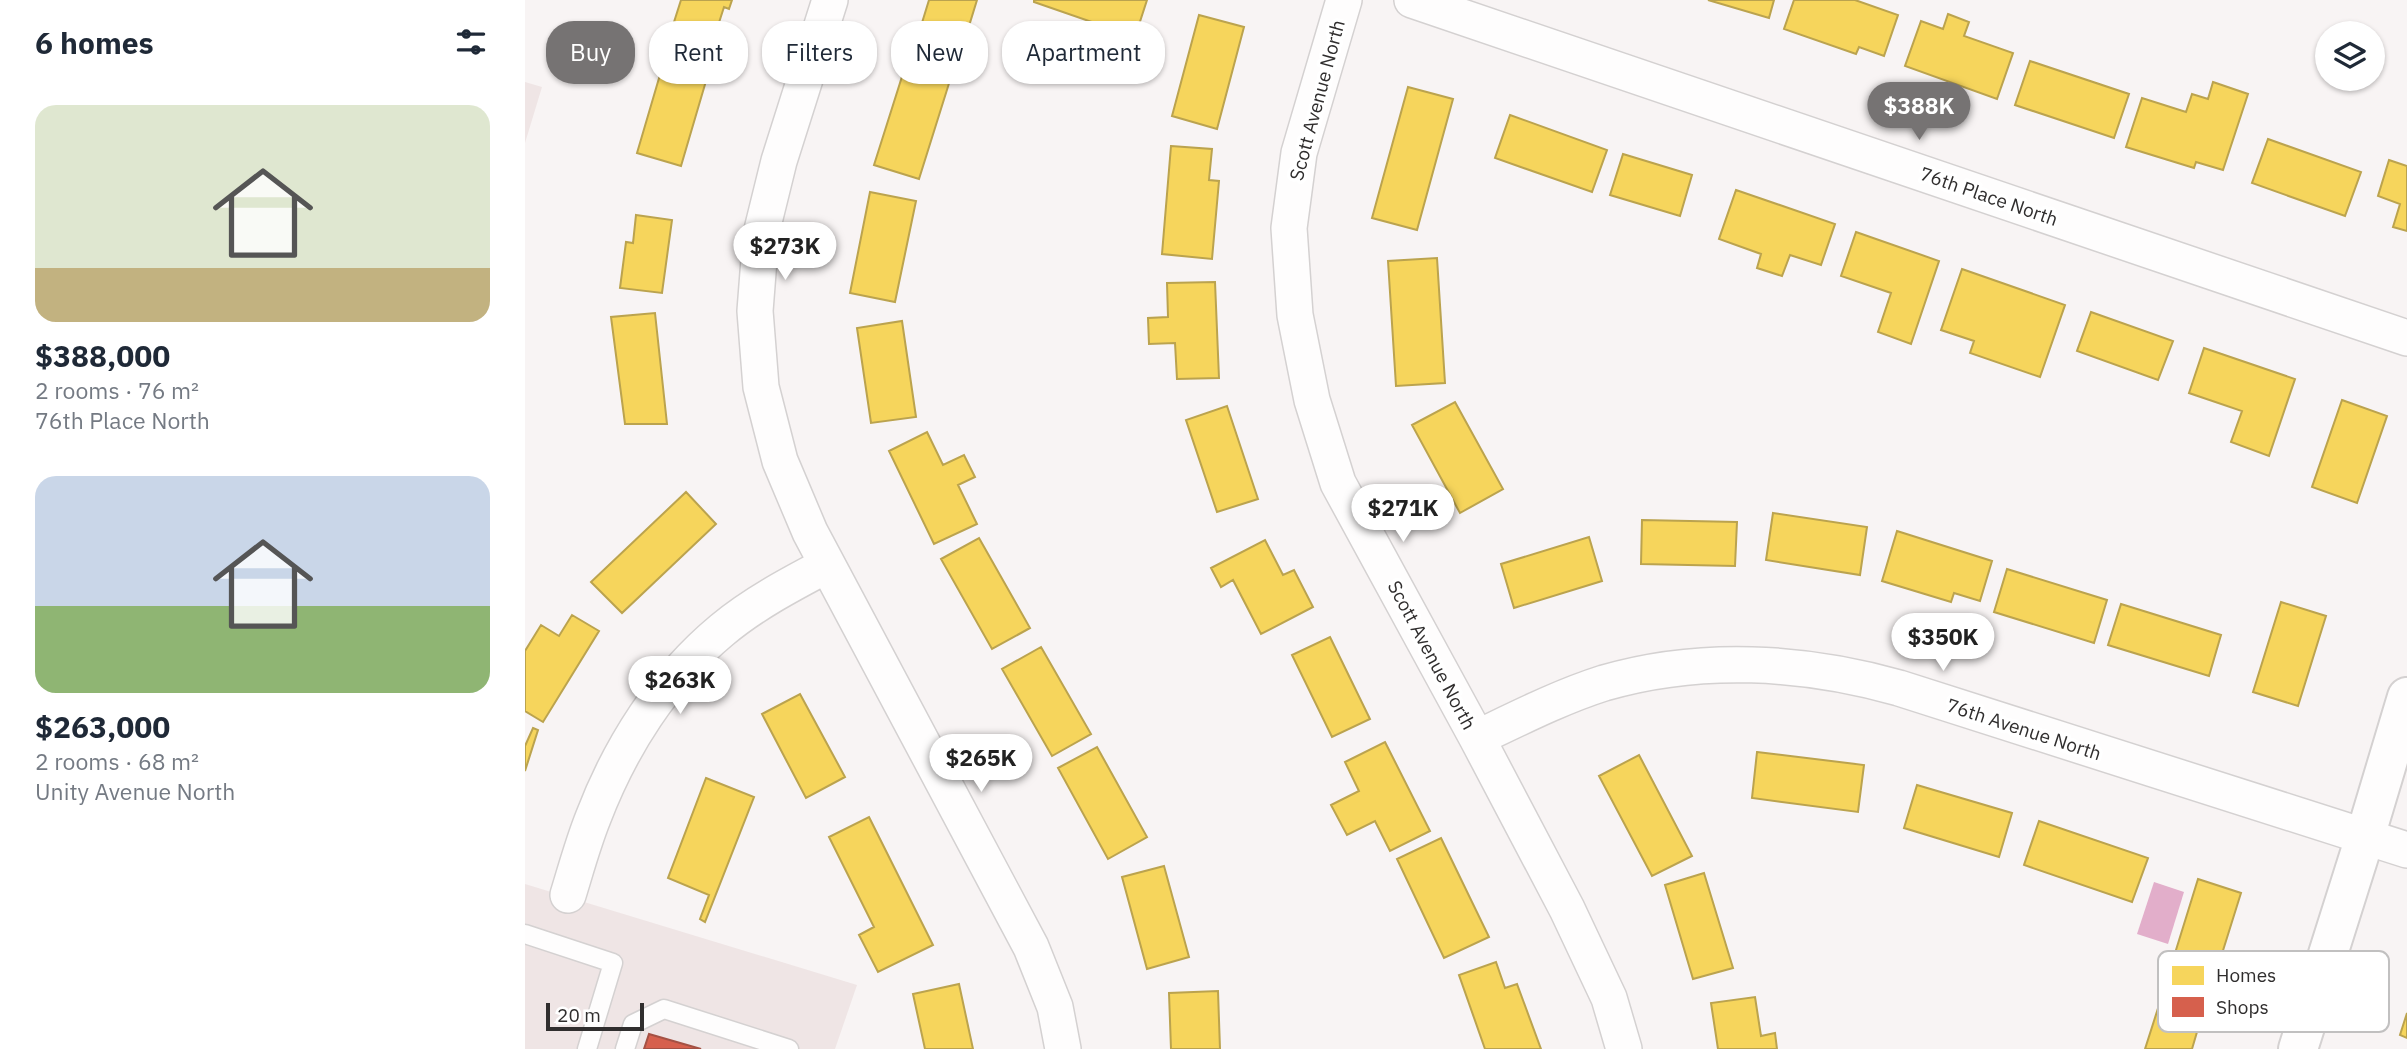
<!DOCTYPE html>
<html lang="en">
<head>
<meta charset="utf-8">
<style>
  body { margin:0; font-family:"IBM Plex Sans",sans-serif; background:#f6f6f7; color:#1f2937; height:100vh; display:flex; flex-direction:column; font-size:26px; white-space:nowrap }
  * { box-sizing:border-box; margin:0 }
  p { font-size:23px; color:#747a83 }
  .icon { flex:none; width:38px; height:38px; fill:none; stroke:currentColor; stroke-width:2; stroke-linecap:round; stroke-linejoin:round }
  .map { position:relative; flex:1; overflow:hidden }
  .panel { display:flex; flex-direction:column; background:#fff; width:525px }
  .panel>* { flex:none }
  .top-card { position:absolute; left:21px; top:21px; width:665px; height:63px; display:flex; gap:14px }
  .tools { position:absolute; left:1790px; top:21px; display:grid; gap:14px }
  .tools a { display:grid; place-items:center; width:70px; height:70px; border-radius:50%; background:#fff; box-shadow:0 2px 5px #0004; font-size:35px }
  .scale { position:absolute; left:21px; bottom:18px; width:98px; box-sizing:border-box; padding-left:7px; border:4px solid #302e2e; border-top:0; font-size:19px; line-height:24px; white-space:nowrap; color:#302e2e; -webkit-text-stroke:5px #fff; paint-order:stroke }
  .price { position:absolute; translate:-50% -60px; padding:0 16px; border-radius:24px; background:#fff; color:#222; font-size:23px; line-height:46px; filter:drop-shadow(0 2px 4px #0008) }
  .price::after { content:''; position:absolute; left:50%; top:42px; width:21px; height:16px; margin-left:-10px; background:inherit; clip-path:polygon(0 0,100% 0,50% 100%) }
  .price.selected { background:#767373; color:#fff }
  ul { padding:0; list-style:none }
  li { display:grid; align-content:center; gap:14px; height:371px; padding:0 35px }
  li span { display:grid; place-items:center; height:217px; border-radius:21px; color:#555 }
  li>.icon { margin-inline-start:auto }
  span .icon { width:126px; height:126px; fill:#fffc; stroke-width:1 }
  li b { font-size:30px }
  h2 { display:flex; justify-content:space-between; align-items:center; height:84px; padding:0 35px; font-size:30px }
  .pill { padding:0 24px; border-radius:28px; background:#fff; box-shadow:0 2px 5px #0004; font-size:24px; line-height:63px }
  .pill.selected { background:#767373; color:#fff }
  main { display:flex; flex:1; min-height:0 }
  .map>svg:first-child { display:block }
  .built { fill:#efe5e5 }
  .water { fill:#e2aeca }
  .homes { fill:#f6d55c; stroke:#bba34e; stroke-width:2 }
  .shops { fill:#d6604d; stroke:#a45144; stroke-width:2 }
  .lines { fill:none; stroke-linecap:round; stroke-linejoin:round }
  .service-casing { stroke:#d4d1d1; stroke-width:21 }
  .minor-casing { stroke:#d4d1d1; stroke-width:38 }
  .tertiary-casing { stroke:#d4d1d1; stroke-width:42 }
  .service { stroke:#fefdfd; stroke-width:18 }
  .minor { stroke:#fefdfd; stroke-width:35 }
  .tertiary { stroke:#fefdfd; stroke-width:38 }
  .labels { text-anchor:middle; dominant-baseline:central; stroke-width:7; stroke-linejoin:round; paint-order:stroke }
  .street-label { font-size:19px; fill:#302e2e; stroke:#fff }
  .key { fill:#fff; stroke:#c1c0c0; stroke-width:2 }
  .key-label { font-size:19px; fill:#302e2e }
</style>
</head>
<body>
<main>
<section class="panel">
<h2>6 homes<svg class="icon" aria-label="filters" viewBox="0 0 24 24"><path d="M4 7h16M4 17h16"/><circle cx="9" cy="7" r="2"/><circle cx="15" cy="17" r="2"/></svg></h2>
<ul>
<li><span style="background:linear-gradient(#dfe7d0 75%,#c2b280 0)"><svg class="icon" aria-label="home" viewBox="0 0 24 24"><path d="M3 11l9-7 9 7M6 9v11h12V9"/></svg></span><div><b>$388,000</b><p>2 rooms · 76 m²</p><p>76th Place North</p></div></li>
<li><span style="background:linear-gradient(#c9d6e8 60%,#8fb573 0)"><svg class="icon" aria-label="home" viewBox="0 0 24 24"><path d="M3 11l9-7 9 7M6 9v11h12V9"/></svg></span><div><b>$263,000</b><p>2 rooms · 68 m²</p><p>Unity Avenue North</p></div></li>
</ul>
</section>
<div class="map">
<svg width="1882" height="1049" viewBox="0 0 1882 1049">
  <rect width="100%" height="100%" fill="#f8f4f4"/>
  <path class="built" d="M0,82L17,87L0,143Z
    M0,884L332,985L310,1049H0Z"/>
  <path class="water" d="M1629,882L1659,892L1643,944L1612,934Z"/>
  <path class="homes" d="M156,0H207L204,9L199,7L190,35L149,22Z
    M404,0H452L440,39L396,26Z
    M509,0H622L610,37L509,2Z
    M1183,0H1249L1244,18Z
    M1269,0H1330L1373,15L1359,56L1334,47L1331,54L1259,29Z
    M1423,14L1444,22L1439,36L1488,53L1472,99L1380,66L1396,21L1418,29Z
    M674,15L719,27L692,129L647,116Z
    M142,51L186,64L156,166L112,153Z
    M1505,61L1604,94L1589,138L1490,105Z
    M381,64L426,77L394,179L349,165Z
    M1688,82L1723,94L1698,170L1671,162L1669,168L1601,147L1617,98L1661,112L1667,94L1683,99Z
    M883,87L928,99L892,230L847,218Z
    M985,115L1082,150L1067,192L970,158Z
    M1743,139L1836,172L1820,216L1727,183Z
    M646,146L687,149L684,180L694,181L687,259L637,254Z
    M1098,154L1167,175L1155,216L1085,195Z
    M1864,160L1882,166V231L1868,227L1875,204L1853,196Z
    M1211,190L1310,224L1296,265L1265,255L1257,276L1232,268L1236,254L1194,239Z
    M345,192L391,201L370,302L325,293Z
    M111,215L147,220L137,293L95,288L101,242L108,243Z
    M1331,232L1414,261L1386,344L1353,332L1366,293L1316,276Z
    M912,258L920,383L871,386L863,261Z
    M1437,269L1540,305L1515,377L1445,353L1449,341L1416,330Z
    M690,282L694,378L652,379L650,343L624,344L623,318L643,317L642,283Z
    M1566,312L1648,341L1633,380L1552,351Z
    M130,313L142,424H100L86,317Z
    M377,321L391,417L346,423L332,328Z
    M1679,348L1770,379L1744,456L1706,442L1717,411L1664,393Z
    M1817,400L1862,416L1832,503L1787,487Z
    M930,402L978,489L935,513L887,425Z
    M702,406L733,499L692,512L661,420Z
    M402,432L418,465L439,455L450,477L433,485L452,524L409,544L364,451Z
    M161,492L191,524L97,613L66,582Z
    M1248,513L1342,527L1335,575L1241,560Z
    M1117,520L1212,522L1210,566L1116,564Z
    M1372,531L1467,561L1455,601L1429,593L1426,602L1357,581Z
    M1064,537L1077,581L989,608L976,564Z
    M454,538L505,628L467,649L416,559Z
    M740,540L758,575L769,570L788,607L736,634L708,580L696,587L686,568Z
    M1482,569L1582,600L1569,643L1469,612Z
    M1756,602L1801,616L1773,706L1728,692Z
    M1596,604L1696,635L1684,676L1583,645Z
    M47,615L74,631L18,722L0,711V651L16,625L34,636Z
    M805,637L845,719L807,737L767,655Z
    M516,647L566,734L527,756L477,669Z
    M275,694L320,777L281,798L237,714Z
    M8,728L13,730L0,771V746Z
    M860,742L905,831L865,851L850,821L822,835L806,805L834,791L820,762Z
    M572,747L622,837L583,859L533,768Z
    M1232,752L1339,765L1333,812L1227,798Z
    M1114,755L1167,856L1127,876L1074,776Z
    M181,778L229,797L180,922L175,919L184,895L143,878Z
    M1392,785L1487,813L1474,857L1379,828Z
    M344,817L408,945L353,972L334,935L349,927L304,837Z
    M1514,821L1623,858L1607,902L1499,865Z
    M916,838L964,937L919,958L872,859Z
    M639,866L664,957L622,969L597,877Z
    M1179,873L1208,968L1168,979L1140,885Z
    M1673,879L1716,893L1685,992L1642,979Z
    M971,962L980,988L992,984L1016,1049H960L934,975Z
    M434,984L448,1049H400L388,994Z
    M693,991L695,1049H646L644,993Z
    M1230,997L1236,1036L1250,1033L1252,1049H1193L1186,1003Z
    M1635,1002L1677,1015L1667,1049H1620Z
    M1882,1013V1038L1875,1035Z"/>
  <path class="shops" d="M124,1034L176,1049H119Z"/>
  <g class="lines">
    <g class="service-casing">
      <path id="service" d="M0,934L88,963L62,1049
        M100,1049L108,1024L139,1009L264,1049"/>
    </g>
    <g class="minor-casing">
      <path id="minor" d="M305,0L254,161L236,234L230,311L236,387L255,461L285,532L506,947L530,1007L538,1049
        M819,0L774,153L764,228L770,315L787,400L813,483L952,738L1042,909L1084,998L1099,1049
        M887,0L1882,338
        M952,738C994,718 1035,697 1079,683C1175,655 1279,661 1374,688L1882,850
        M43,895C51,869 58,843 68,818C95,747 138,679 197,630C228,604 266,584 302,565"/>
    </g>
    <g class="tertiary-casing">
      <path id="tertiary" d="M1773,1049L1840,837L1882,697"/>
    </g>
    <use href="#service" class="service"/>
    <use href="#minor" class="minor"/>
    <use href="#tertiary" class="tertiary"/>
  </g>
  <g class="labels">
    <g class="street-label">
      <text transform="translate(792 100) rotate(-75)">Scott Avenue North</text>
      <text transform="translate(1464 196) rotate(19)">76th Place North</text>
      <text transform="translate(907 655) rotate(62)">Scott Avenue North</text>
      <text transform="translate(1499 729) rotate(18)">76th Avenue North</text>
    </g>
  </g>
  <rect x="1633" y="951" width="231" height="81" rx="10" class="key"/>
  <rect x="1647" y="966" width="32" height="19" fill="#f6d55c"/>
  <rect x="1647" y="997" width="32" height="20" fill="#d6604d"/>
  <g class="key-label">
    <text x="1691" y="982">Homes</text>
    <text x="1691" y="1014">Shops</text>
  </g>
</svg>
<div class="tools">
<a><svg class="icon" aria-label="layers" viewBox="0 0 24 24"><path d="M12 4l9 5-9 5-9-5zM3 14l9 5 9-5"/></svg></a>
</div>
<div class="scale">20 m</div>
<b class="price selected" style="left:1394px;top:142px">$388K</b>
<b class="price" style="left:260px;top:282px">$273K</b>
<b class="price" style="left:878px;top:544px">$271K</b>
<b class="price" style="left:1418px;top:673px">$350K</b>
<b class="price" style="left:155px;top:716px">$263K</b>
<b class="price" style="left:456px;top:794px">$265K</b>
<div class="top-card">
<a class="pill selected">Buy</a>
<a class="pill">Rent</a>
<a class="pill">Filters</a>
<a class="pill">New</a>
<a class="pill">Apartment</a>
</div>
</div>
</main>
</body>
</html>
